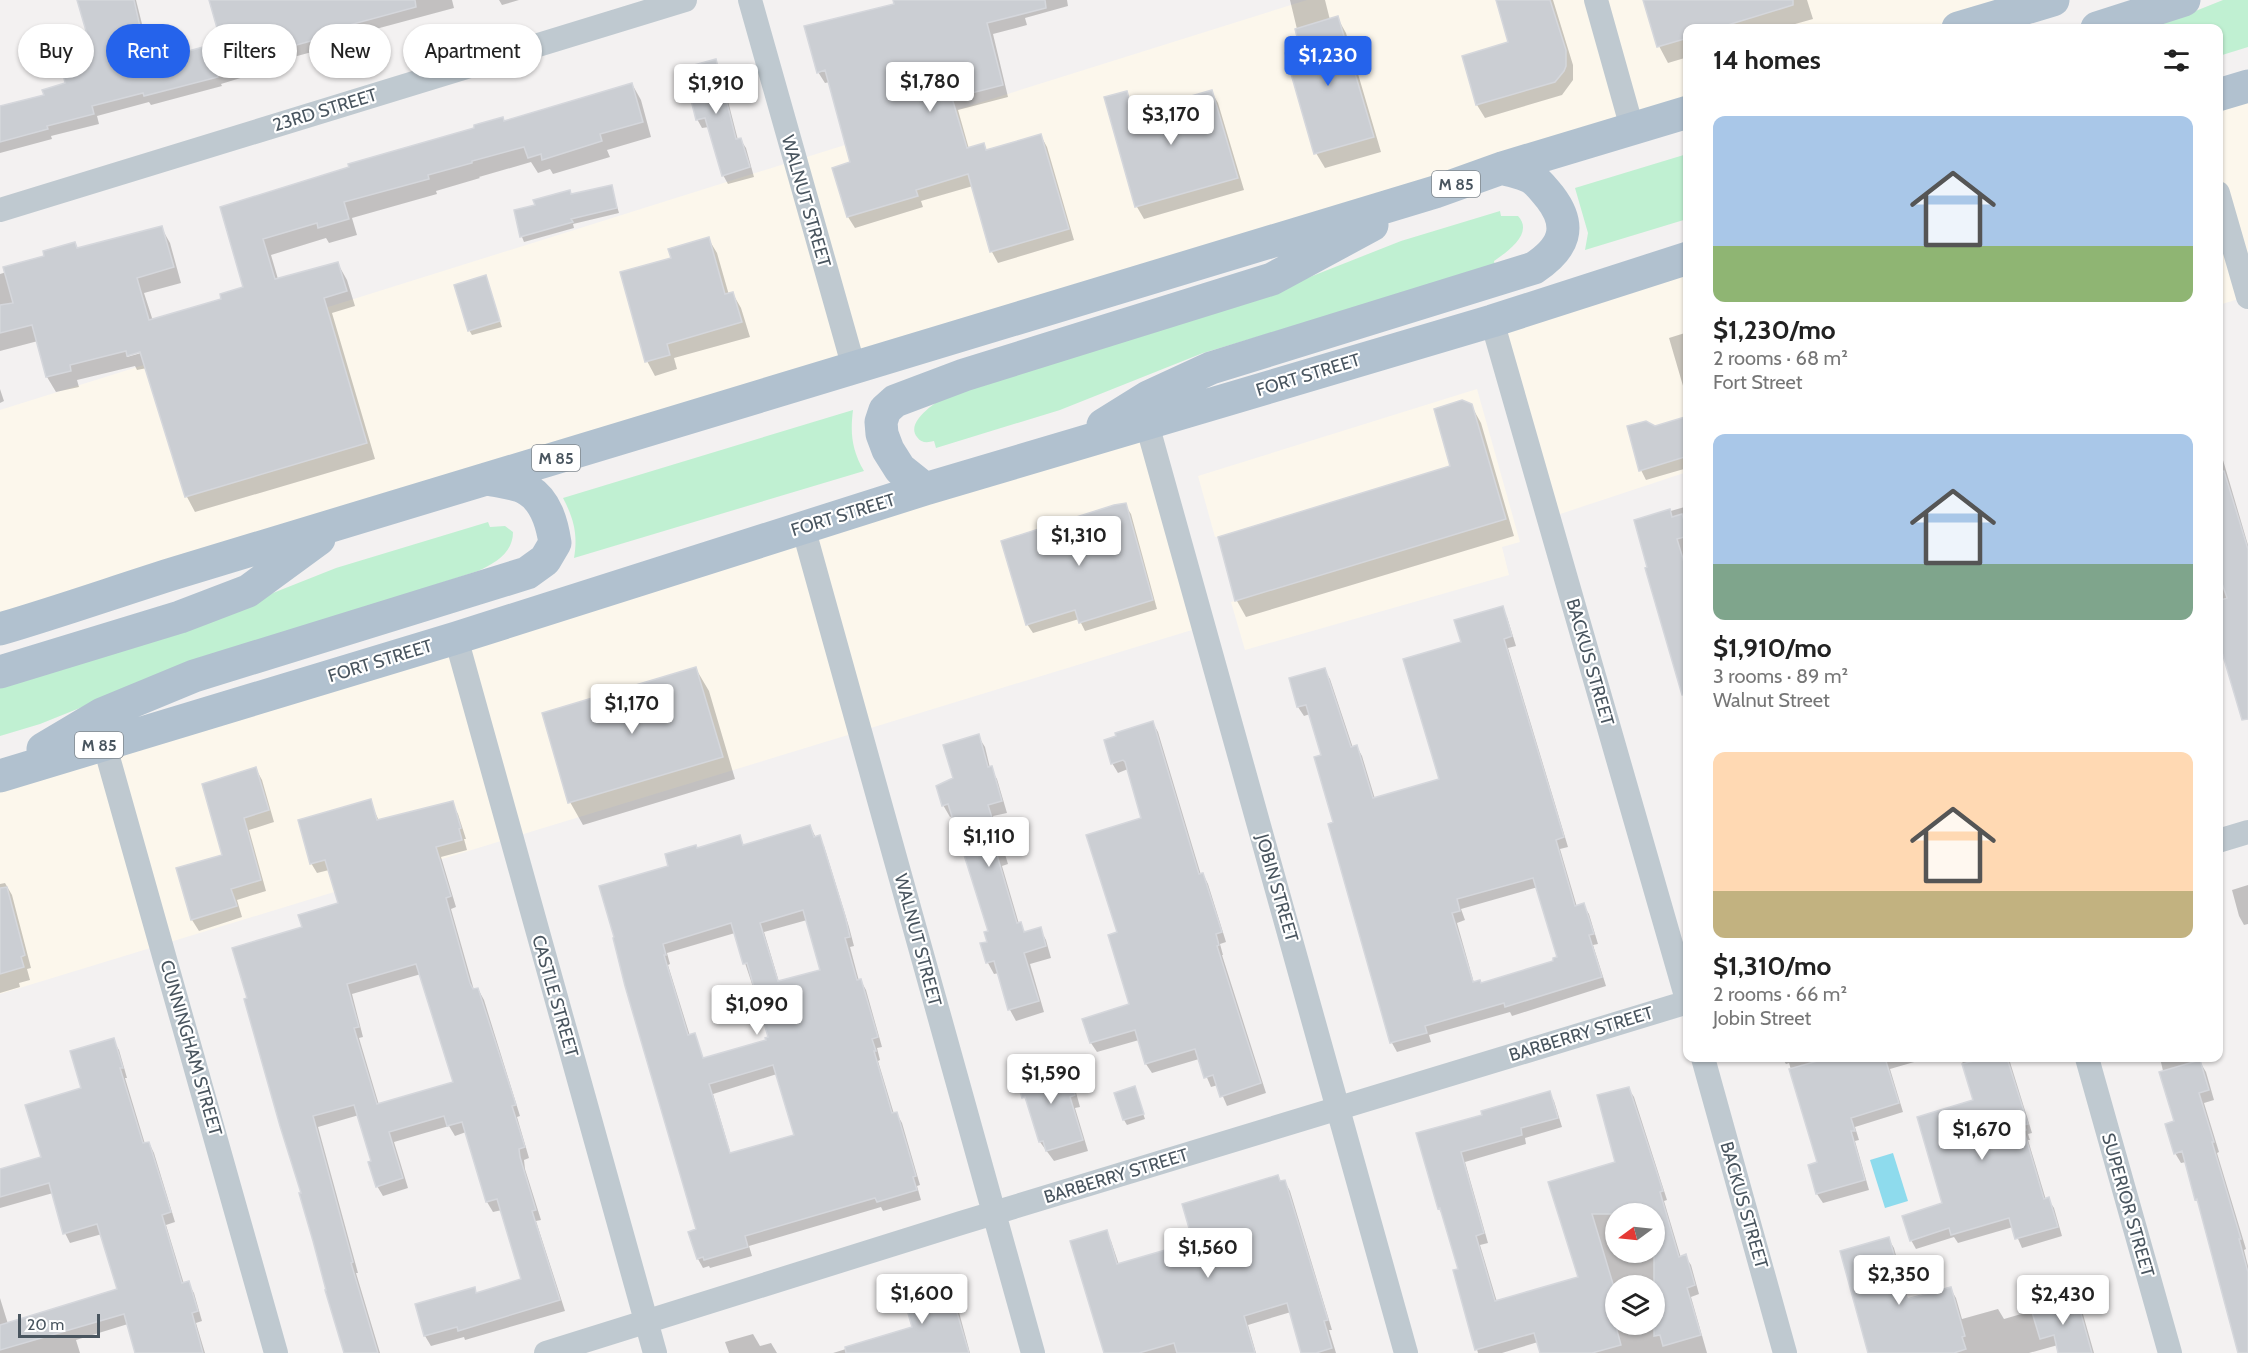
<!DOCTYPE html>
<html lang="en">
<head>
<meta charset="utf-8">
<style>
  body { margin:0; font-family:Cabin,sans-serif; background:#f2f2f2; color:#222; height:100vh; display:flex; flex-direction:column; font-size:22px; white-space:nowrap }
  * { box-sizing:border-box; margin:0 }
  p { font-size:20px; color:#767676 }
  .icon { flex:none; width:33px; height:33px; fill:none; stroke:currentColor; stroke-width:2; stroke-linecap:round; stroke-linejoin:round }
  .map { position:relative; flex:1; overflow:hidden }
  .panel { position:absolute; left:1683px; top:24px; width:540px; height:1038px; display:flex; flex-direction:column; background:#fff; border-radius:12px; box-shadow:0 2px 4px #0004 }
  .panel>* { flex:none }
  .hud { position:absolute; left:18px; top:24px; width:570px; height:54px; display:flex; gap:12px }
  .needle { width:39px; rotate:255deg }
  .buttons { position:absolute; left:1605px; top:1203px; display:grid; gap:12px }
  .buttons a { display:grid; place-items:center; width:60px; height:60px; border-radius:50%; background:#fff; box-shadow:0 2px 4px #0004; font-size:30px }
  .scale { position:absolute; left:18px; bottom:15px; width:82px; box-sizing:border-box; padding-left:6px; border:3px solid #49555f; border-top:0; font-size:16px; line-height:21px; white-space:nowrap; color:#49555f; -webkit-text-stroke:4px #fff; paint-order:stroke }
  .price { position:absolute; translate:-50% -51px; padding:0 14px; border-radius:6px; background:#fff; color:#222; font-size:20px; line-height:39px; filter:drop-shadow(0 2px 3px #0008) }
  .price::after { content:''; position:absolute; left:50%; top:36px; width:18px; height:14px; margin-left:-9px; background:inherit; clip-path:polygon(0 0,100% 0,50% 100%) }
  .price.active { background:#2563eb; color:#fff }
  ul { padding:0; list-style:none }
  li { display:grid; align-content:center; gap:12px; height:318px; padding:0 30px }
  li span { display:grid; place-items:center; height:186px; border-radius:12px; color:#555 }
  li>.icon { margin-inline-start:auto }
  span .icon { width:108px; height:108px; fill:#fffc; stroke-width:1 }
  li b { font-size:26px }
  h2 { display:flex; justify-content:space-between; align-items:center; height:72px; padding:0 30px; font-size:26px }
  .tag { padding:0 21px; border-radius:27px; background:#fff; box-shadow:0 2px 4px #0004; font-size:21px; line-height:54px }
  .tag.active { background:#2563eb; color:#fff }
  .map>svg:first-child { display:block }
  .commercial { fill:#fcf7ec }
  .green { fill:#c0f0d2 }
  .water { fill:#8edbed }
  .shadow { fill:#0003; fill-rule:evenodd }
  .building { fill:#cbced3; stroke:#d5d7dc; stroke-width:1.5; fill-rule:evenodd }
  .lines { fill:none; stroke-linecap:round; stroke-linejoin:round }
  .minor { stroke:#bfc9d0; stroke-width:24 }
  .primary { stroke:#b1c1cf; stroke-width:33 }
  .labels { text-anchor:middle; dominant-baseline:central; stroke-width:4.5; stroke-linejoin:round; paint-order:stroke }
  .shield { fill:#fff; stroke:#80888f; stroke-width:1.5 }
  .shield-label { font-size:16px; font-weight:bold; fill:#49555f }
  .street-label { font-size:18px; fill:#49555f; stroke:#fff }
</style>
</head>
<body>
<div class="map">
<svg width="2248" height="1353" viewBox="0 0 2248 1353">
  <rect width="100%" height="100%" fill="#f3f1f1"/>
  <path class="commercial" d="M1307,0H2052L1958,28H1688L1687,112L0,629V410Z
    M2248,86V296L2219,305L2218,95Z
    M1687,258V472L1548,518L1492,321Z
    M1477,389L1520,542L1502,547L1509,575L1245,650L1231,602L1235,601L1218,537H1215L1198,476Z
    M1147,424L1205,626L0,994V776Z"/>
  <path class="green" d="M2223,0H2248V47L2219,56L2218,28H2140L2188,14Z
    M1687,154V219L1585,250L1588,233L1575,188Z
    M1500,211L1501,216H1518C1534,233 1508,251 1494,261L1495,266L1203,353L1060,410L936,448L934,441C927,443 921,443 917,437C904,421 940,400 951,392L1254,299L1401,241Z
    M853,410C850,434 852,450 864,471L574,558C578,535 574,519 563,498Z
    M488,522L490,527L505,526L513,532C513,553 495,563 478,571L187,665L40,724L0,736V684L195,624L336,568Z"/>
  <path class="water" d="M1893,1153L1908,1201L1885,1208L1870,1160Z"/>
  <path class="shadow" d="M78,0H136L144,32L158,28L163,37L169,58L223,43L211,0H452L454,8L346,37L348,42L261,66L263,71L221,84L222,86L151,105L149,102L97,116L99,124L51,136L52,139L0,153V108L46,96L67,84L82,64L95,56Z
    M499,0H519L502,5Z
    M903,0H1067L1068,6L1025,18L1027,25L993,34L1008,97L958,110L969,149L987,152L1041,136L1047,147L1074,240L998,263L992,252L973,186L921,201L923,207L855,228L848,217L834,169L852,163L830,82L825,83L818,72Z
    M1290,0H1325L1330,20L1337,17L1346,33L1381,152L1325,168L1316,153L1302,50Z
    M1497,0H1553L1573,65V80L1562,95L1485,118L1477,105L1464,57L1510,43Z
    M1645,0H1807L1813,19L1781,28H1688V57L1668,63L1659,46Z
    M715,61L720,70L738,140L740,139L746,148L754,177L728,184L723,175L709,127L702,128L697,119Z
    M632,84L641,100L651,137L607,150L610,157L553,174L550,169L538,173L531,162L479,177L480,178L436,191L437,194L352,218L357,235L329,243L326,238L271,255L278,279L338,264L347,280L355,306L332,313L375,459L195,512L187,497L147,368L137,370L135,366L77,380L79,387L56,392L47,377L38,341L0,351V274L78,250L161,227L170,243L181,283L144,293L153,321L223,300L244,288L222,208ZM147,348L148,351L127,357V354Z
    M1211,91L1218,103L1244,190L1144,219L1137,207L1105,98L1126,92L1136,113Z
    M611,186L619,213L573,224L574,228L524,242L522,237L570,191L572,195Z
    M708,238L717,253L729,295L733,294L741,308L750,337L674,358L677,369L655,376L647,361L672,259Z
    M485,277L502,327L472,335L469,330Z
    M1688,332V403L1669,338Z
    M0,389L4,401L0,403Z
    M1471,405L1481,423L1514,536L1246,617L1237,601L1219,538L1452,467Z
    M1688,418V481L1684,469L1646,480L1641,470L1654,427Z
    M2218,443L2248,545V688L2218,641Z
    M1125,505L1131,514L1157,609L1085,631L1079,619L1033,633L1027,624Z
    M1688,506V713L1647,569L1649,568L1636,521Z
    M1502,608L1507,617L1516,646L1508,648L1568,847L1560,849L1577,907L1583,905L1589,914L1598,944L1593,945L1606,986L1512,1016L1510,1012L1429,1035L1431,1042L1397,1052L1392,1043L1330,825L1335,823L1323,756L1310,714L1304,716L1298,707L1291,679L1324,669L1330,679L1353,748L1357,747L1362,756L1375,799L1441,780L1462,643ZM1538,887L1559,958L1555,962L1481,984L1474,983L1457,923L1465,920L1461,909Z
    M696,669L709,691L735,779L583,825L570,802Z
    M1153,723L1158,732L1201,875L1203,874L1208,884L1226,942L1220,944L1223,955H1222L1266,1093L1227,1106L1218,1085L1211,1087L1199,1059L1152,1073L1146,1064L1139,1040L1097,1052L1091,1043L1084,1020L1131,1005L1119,933L1143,819L1128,769L1118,773L1112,763Z
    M978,736L985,747L990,768L997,779L1007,813L993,816L1008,864L1002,866L1019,924L1026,933L1040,929L1046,940L1051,958L1030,964L1044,1012L1016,1021L1010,1010L999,973L994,974L988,963L982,944L989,943L990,932L953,816L950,817L943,805Z
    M256,769L262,780L274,822L249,830L266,891L237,900L242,917L199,931L192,920L178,869L224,856Z
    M370,801L379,821L452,803L458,814L466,839H464L467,850L441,857L456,907L451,909L474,990L478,989L484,1000L520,1116L517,1117L529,1158L524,1160L525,1169L541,1220L536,1221L565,1311L465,1340L464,1337L431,1346L425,1336L474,1289L477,1294L523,1280L502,1210L493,1212L487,1202L466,1132L455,1136L449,1126L394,1142L408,1188L383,1196L377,1186L373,1162L359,1115L318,1127L358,1273H356L380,1353H345L315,1240L304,928L339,904L329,870L317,873L311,863ZM421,974L455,1083L379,1105L359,1038L363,1037L352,994Z
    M810,826L816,838L819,837L824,846L849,927L854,946L850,947L859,981H861L866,990L882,1047L877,1048L880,1060L878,1061L894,1114H897L902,1123L920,1185L917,1186L921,1200L883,1211L881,1207L749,1246L752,1256L710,1268L709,1266L703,1268L698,1259V1230L601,887L670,867L697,849L739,837L744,846ZM807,920L822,971L779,982L764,932ZM735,933L770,1038L768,1041L704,1060L694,1035L690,1036L668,965L670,964L667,953ZM777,1074L796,1136L731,1155L713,1094Z
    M5,883L12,895L31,968L27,969L30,980L19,983L20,987L0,993V884Z
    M2248,885V924L2244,925L2239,916L2232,890Z
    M113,1040L119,1050L127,1078H125L145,1144L149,1143L154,1153L175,1222L166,1225L184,1284L188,1283L194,1293L202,1321L196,1323L205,1353H137L128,1324L76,1340L80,1353H0V1298L8,1324L119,1290L102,1234L70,1243L65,1233L53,1193L0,1208V1170L43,1158Z
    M1782,1058H1928L1890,1069L1903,1112L1855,1127L1859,1140L1855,1141L1869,1190L1823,1203L1817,1194L1809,1166L1819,1163L1789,1063L1786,1064Z
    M1961,1058H2007L2010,1062L2032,1133L2028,1134L2030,1140H2028L2046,1200L2048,1199L2054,1208L2062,1236L2022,1248L2013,1227L1958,1243L1954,1237L1916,1249L1911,1240L1944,1204L1975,1101Z
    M2160,1058H2194L2195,1063L2200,1062L2206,1072L2214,1100L2204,1103L2219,1152L2217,1153L2246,1249L2244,1250L2248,1266V1353H2239L2200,1205L2186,1162L2181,1163L2175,1153V1122Z
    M1064,1063L1071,1074L1080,1107L1075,1108L1088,1151L1054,1161L1040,1142L1030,1108L1024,1097Z
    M1134,1088L1145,1119L1127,1125L1124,1120Z
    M1628,1088L1634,1097L1667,1200L1664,1201L1681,1258L1685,1256L1691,1265L1699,1294L1691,1297L1707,1353H1542L1538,1342L1502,1353H1478L1455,1271L1460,1270L1445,1219L1439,1209L1418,1134L1484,1116L1549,1092L1554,1101L1562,1127L1525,1138L1526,1144L1465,1162L1488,1243L1480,1245L1497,1302L1580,1278L1550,1183L1617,1163ZM1616,1214H1654V1252H1616ZM1616,1286H1654V1324H1616Z
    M1285,1182L1290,1191L1332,1330H1329L1336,1353H1302L1291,1312L1248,1325L1256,1353H1106V1232L1111,1241L1119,1265L1195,1243Z
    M1888,1238L1894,1248L1908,1300L1950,1288L1956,1298L1962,1319L1998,1309L2004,1319L2075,1298L2081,1307L2094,1353H2060L2058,1345L2029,1353H1870Z
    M940,1280L946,1292L950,1291L956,1301L970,1353H833L914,1328Z
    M753,1334L760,1346L771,1343L777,1353H729L725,1342Z"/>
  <path class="building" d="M77,0H134L141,31L158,26L167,57L221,42L209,0H415L416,7L342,27L343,32L257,56L258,61L217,74L218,77L144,96L143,93L92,106L94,114L47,126L48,129L0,142V106L44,95L42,90L65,83L62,68L80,63L79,59L93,55Z
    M893,0H1045L1046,8L987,23L1003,85L952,98L967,148L984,143L986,150L1041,134L1069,229L990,252L968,174L916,190L918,196L847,217L832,168L850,162L825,70L817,73L804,26L894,4Z
    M1496,0H1550L1566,50V66L1564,71L1555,82L1476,105L1462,56L1508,42Z
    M1643,0H1793V5L1718,28H1688V38L1657,47Z
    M1338,16L1374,137L1314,154L1285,53L1300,49L1295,29Z
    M716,59L736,139L741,138L750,167L722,176L705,118L696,120L683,68Z
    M632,83L643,122L600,134L602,141L542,160L541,154L528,158L524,147L472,161V163L428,175L429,179L344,202L349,219L318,228L317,223L263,239L275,279L338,262L347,291L324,298L367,443L185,497L140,352L127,356L126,351L70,365L71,371L46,377L32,325L0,333V305L13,303L3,267L44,256L43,251L75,242L77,248L162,226L174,267L137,278L149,320L221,299L220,294L243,287L220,207L349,167L348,164L474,128V125L503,117L504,121Z
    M1212,90L1238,178L1135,207L1104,97L1127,91L1133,113Z
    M612,185L617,208L571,219L573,222L520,237L514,210L535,205L533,200L570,190L571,194Z
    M709,237L725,294L733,292L742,322L667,344L670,355L645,362L620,272L671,258L668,249Z
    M486,275L500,321L468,331L454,285Z
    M1462,400L1472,404L1506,519L1235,601L1218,537L1450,466L1434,409Z
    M1688,416V456L1639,471L1627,426L1646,421L1655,426Z
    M2224,471L2248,549V719L2242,720L2218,639V601L2227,598L2218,572V472Z
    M1126,503L1153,600L1079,623L1075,610L1026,625L1001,541L1114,505Z
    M1670,509L1672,517L1682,514L1688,533V536L1677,539L1688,575V694L1682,695L1645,568L1647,567L1634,520Z
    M1503,606L1512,636L1504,639L1564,837L1556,840L1575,906L1584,903L1594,934L1589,935L1602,977L1505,1007L1504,1003L1425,1026L1427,1033L1390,1043L1328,824L1333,822L1314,757L1321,755L1306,705L1297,707L1289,678L1325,668L1351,747L1357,745L1373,798L1439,779L1403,659L1461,642L1454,620ZM1533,878L1557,957L1553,958V961L1481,983L1480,980L1473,982L1452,913L1460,911L1457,899Z
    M696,667L723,757L568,803L542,713Z
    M1153,721L1199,874L1203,873L1222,932L1216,934L1219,945L1217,946L1261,1083L1220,1097L1213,1075L1204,1078L1195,1049L1145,1064L1135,1030L1090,1043L1082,1019L1129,1004L1108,935L1117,932L1086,835L1141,818L1125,762L1123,760L1111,764L1104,740L1116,736L1115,733Z
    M979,734L988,767L992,766L1002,801L988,805L1003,853L997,855L1017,923L1021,922L1024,932L1041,927L1046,946L1024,953L1039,1001L1008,1010L994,961L986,963L980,943L987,942L984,932L988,931L948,804L942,806L936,786L953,778L943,745Z
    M256,767L269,810L244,818L261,880L231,889L237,906L191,920L176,868L222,855L202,784Z
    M371,799L377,820L453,801L461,828L459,829L462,840L436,847L451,896L446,898L470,983L473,989L478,988L516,1105L512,1106L525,1147L519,1149L520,1157L536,1210L532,1211L560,1300L458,1331L457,1327L424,1336L415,1304L475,1287L476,1293L521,1279L497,1199L486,1202L462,1122L447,1126L444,1116L389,1132L403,1178L376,1187L368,1162L371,1161L354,1105L313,1116L353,1262L351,1263L378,1353H344L325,1290H326L313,1241L299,1193H301L280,1126L244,999L247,998L232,948L302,927L298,915L338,903L325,860L310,864L298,820ZM416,964L453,1082L377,1104L354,1028L359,1027L347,984Z
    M810,825L814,837L820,835L845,916L850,937L845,938L857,980L861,979L878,1037L872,1039L876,1051H874L892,1113L897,1112L916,1176L913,1177L917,1190L877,1202L875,1198L745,1236L748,1247L704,1260L703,1257L697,1259L688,1232L696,1229L625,986L613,938L614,937L599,886L668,866L665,854L696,845L697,848L740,835L743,845ZM803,910L820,970L778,981L760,923ZM731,923L743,964L747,963L768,1037L765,1038L766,1040L703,1058L695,1033L688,1035L664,955H666L663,944ZM773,1065L794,1135L730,1153L709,1084Z
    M7,887L25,955L21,957L24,967L0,974V888Z
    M114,1038L123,1068H120L143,1143L149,1142L171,1212L162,1215L182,1283L189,1281L198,1311L192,1313L203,1353H135L124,1314L0,1350V1325L117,1289L97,1224L63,1234L49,1183L0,1197V1169L41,1157L25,1105L81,1088L70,1051Z
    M1828,1058H1885L1899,1103L1851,1118L1855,1131H1851L1865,1180L1816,1194L1808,1165L1817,1162L1789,1069Z
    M1985,1058H2007L2028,1124L2024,1125L2026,1130L2024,1131L2044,1199L2049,1197L2058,1227L2015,1239L2009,1218L1951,1235L1949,1228L1910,1241L1902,1216L1942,1203L1917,1117L1973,1100L1962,1064Z
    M2200,1060L2209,1090L2199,1093L2214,1142H2212L2241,1239H2239L2248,1272V1353H2238L2197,1199L2195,1200L2182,1151L2174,1154L2165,1124L2174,1121L2159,1072Z
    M1065,1061L1075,1095L1070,1097L1083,1140L1046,1151L1043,1141L1039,1142L1025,1097L1022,1098L1015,1075Z
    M1135,1086L1144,1114L1123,1120L1114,1093Z
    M1629,1087L1663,1191L1660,1192L1679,1257L1686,1254L1695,1285L1687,1288L1701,1335L1663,1346L1660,1335L1654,1336V1214H1592L1616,1294L1608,1297L1621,1345L1592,1353H1540L1534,1333L1475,1350L1453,1270L1458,1269L1440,1208L1438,1209L1416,1133L1482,1115L1481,1111L1550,1091L1558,1118L1521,1128L1522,1135L1461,1152L1484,1233L1476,1236L1495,1301L1578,1277L1548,1182L1615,1162L1597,1095Z
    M1278,1175L1280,1181L1285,1180L1328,1320L1324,1321L1332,1348L1316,1353H1301L1287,1303L1244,1316L1255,1353H1177L1174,1343L1139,1353H1104L1070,1241L1107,1230L1117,1264L1193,1242L1182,1204Z
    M1889,1237L1907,1299L1951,1287L1965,1336L1962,1337L1966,1349L1954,1353H1868L1840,1251Z
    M940,1278L944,1291L950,1289L969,1353H846L845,1347L912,1327L901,1289Z
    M2076,1296L2092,1353H2058L2054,1335L2040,1339L2031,1309Z"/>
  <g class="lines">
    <path class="minor" d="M750,0L854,368
      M1596,0L1632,128
      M2218,193L2248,297
      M0,210L685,0
      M1492,321L1688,1003
      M1147,424L1406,1353
      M803,527L1033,1353
      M456,638L655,1353
      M104,743L276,1353
      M2218,841L2248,832
      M1703,1058L1785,1353
      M2087,1058L2170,1353
      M546,1353L961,1223L1688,1002"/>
    <path class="primary" d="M1958,28L2053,0
      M2097,28L2184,0
      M2218,95L2248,86
      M1103,425L1148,397L1211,368L1534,268C1564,248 1573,227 1550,197C1544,190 1538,181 1530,177C1522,173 1511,171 1502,168
      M925,489L900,469L888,450L882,434L881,422L885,410L895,401L964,375L1272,279L1372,225
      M0,629C58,612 115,592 172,574C593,448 1013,318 1435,192L1502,168L1688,112
      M0,672L180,617L248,591L319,539
      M43,749L102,714L194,676L527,573L545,560L555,543C552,523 546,501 528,490C518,483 500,482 488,479
      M0,776L456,638L925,489L1492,321L1688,258"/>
  </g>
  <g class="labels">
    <g class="shield">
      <rect x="1432" y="171" width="48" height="26" rx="4.5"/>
      <rect x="532" y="445" width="48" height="26" rx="4.5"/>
      <rect x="75" y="732" width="48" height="26" rx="4.5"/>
    </g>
    <g class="shield-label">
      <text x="1456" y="184">M 85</text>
      <text x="556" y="458">M 85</text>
      <text x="99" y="745">M 85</text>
    </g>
    <g class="street-label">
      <text transform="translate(325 110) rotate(-17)">23RD STREET</text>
      <text transform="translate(806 201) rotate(74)">WALNUT STREET</text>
      <text transform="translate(1308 375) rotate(-17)">FORT STREET</text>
      <text transform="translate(843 515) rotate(-17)">FORT STREET</text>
      <text transform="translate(380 661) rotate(-17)">FORT STREET</text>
      <text transform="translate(1590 662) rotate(74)">BACKUS STREET</text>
      <text transform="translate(1277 888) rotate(74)">JOBIN STREET</text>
      <text transform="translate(918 940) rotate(75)">WALNUT STREET</text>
      <text transform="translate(555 996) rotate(74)">CASTLE STREET</text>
      <text transform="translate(1581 1034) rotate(-17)">BARBERRY STREET</text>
      <text transform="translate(191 1048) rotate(74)">CUNNINGHAM STREET</text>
      <text transform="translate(1116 1176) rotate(-17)">BARBERRY STREET</text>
      <text transform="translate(1744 1205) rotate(74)">BACKUS STREET</text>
      <text transform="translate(2128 1205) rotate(74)">SUPERIOR STREET</text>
    </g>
  </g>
</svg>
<div class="buttons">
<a><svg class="needle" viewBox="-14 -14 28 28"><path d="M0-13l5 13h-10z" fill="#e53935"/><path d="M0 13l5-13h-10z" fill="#767676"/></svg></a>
<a><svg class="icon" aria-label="layers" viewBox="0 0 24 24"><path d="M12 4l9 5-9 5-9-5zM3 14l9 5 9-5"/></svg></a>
</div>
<div class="scale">20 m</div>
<b class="price active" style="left:1328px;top:87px">$1,230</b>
<b class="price" style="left:930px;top:113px">$1,780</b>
<b class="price" style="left:716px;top:115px">$1,910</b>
<b class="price" style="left:1171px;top:146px">$3,170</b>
<b class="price" style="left:1079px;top:567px">$1,310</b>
<b class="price" style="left:632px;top:735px">$1,170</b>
<b class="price" style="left:989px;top:868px">$1,110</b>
<b class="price" style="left:757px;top:1036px">$1,090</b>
<b class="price" style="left:1051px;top:1105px">$1,590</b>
<b class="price" style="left:1982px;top:1161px">$1,670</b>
<b class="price" style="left:1208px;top:1279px">$1,560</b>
<b class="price" style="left:1899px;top:1306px">$2,350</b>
<b class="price" style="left:922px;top:1325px">$1,600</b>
<b class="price" style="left:2063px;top:1326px">$2,430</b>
<div class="hud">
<a class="tag">Buy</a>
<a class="tag active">Rent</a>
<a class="tag">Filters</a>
<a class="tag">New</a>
<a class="tag">Apartment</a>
</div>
<section class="panel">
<h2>14 homes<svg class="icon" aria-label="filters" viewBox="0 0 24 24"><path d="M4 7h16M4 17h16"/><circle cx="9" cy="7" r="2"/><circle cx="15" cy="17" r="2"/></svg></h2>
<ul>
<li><span style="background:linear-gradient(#a9c7e8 70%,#8fb573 0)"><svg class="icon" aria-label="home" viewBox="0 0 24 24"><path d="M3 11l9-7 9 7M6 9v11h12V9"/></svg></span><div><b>$1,230/mo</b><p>2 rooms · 68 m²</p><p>Fort Street</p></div></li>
<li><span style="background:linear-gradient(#a9c7e8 70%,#7fa58c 0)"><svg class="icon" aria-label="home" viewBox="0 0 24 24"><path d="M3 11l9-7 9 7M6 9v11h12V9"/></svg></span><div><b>$1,910/mo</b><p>3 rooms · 89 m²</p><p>Walnut Street</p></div></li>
<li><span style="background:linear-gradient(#ffd9b3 75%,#c2b280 0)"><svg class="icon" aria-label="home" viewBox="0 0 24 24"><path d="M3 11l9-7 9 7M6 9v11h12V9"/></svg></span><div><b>$1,310/mo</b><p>2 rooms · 66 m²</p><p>Jobin Street</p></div></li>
</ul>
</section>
</div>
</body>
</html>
